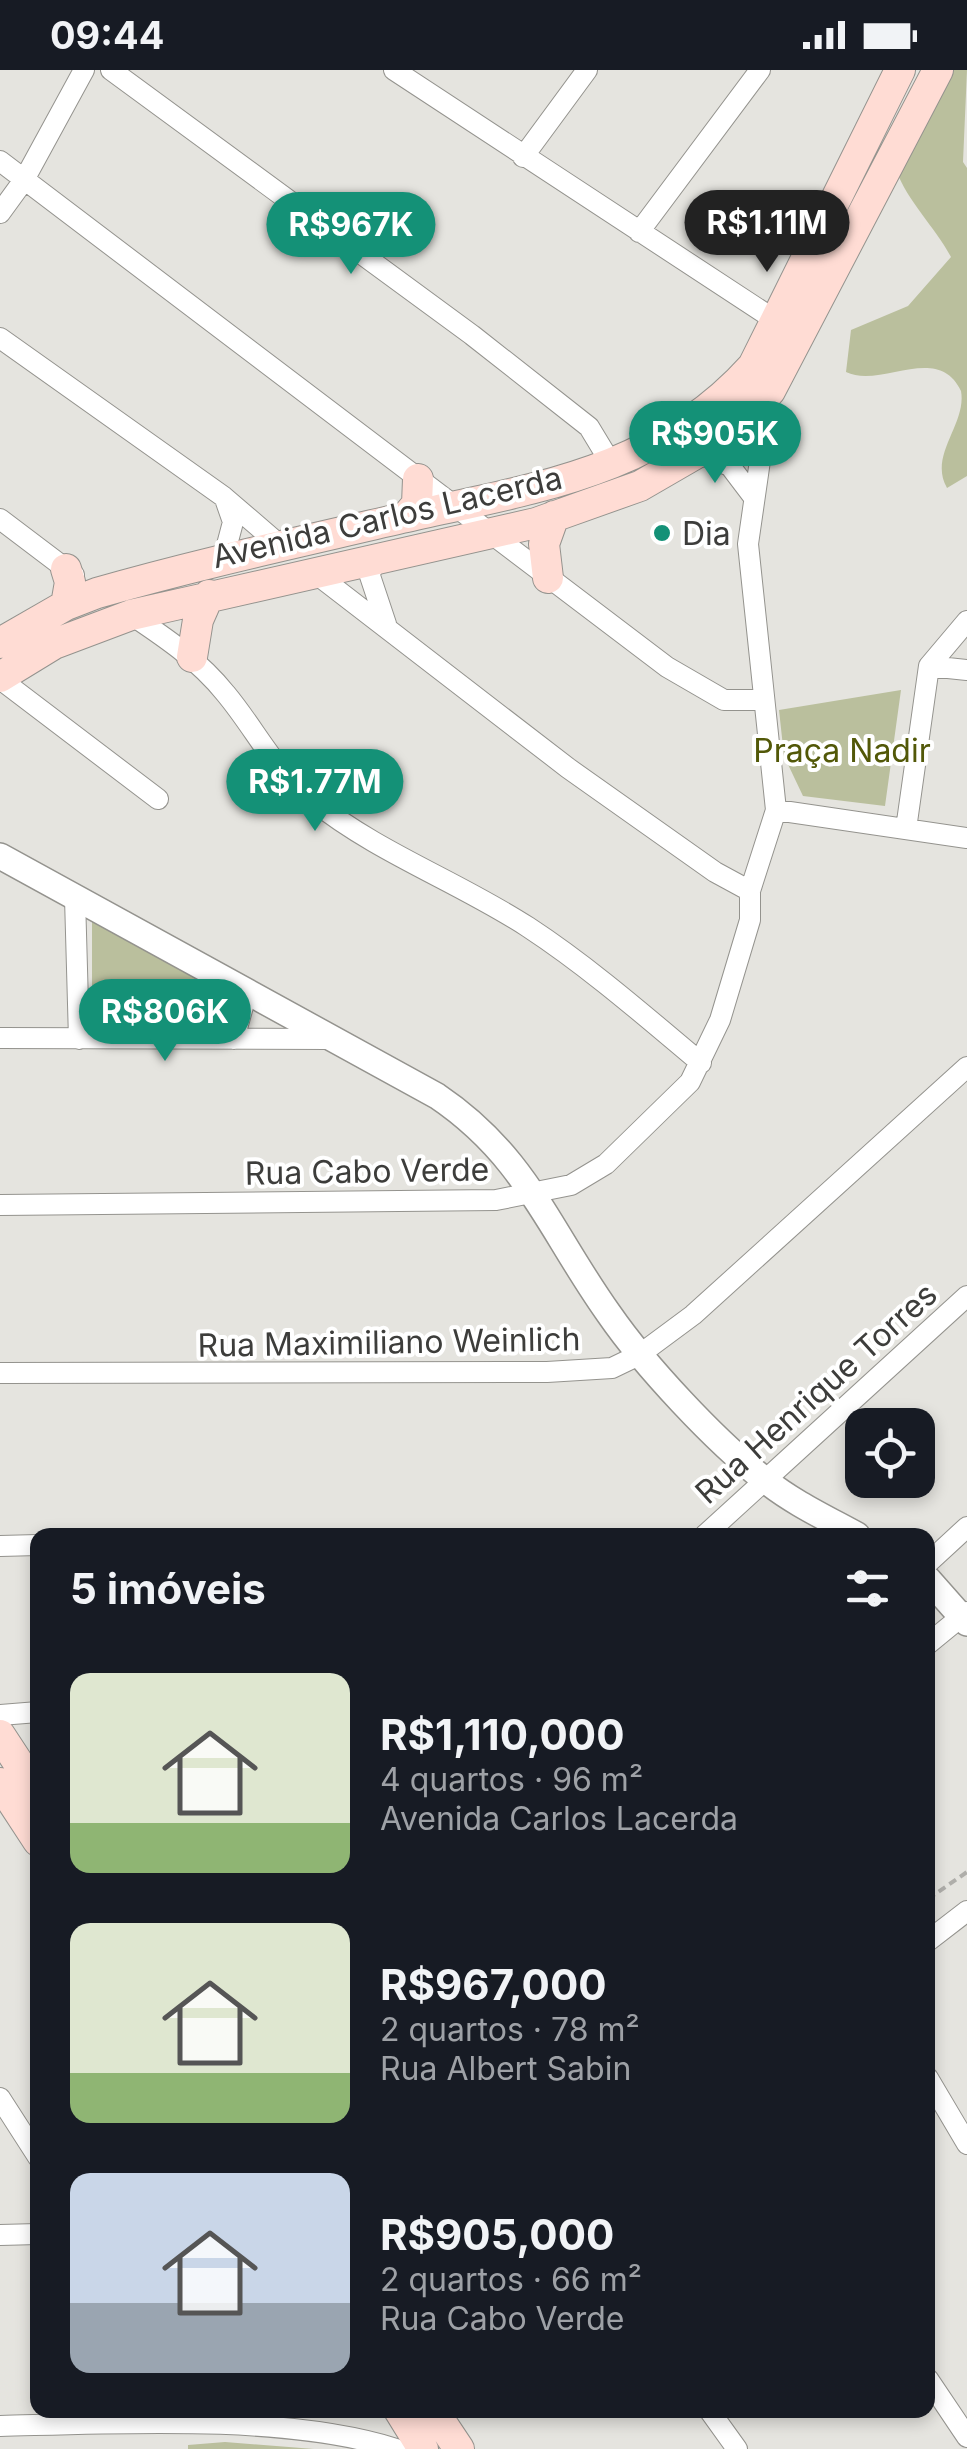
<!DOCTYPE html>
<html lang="pt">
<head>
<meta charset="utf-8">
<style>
  body { margin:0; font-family:Inter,sans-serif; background:#20242c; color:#f1f3f6; height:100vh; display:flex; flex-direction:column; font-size:38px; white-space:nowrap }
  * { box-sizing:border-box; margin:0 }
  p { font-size:32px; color:#9ea1a6 }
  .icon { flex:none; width:55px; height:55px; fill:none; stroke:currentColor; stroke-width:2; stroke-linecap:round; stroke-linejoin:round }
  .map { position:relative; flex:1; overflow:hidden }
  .side { position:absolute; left:30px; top:1458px; width:905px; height:890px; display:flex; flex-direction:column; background:#171b24; border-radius:20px; box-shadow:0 5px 15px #0003 }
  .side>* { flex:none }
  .buttons { position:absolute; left:845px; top:1338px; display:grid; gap:20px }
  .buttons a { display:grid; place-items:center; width:90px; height:90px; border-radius:20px; background:#171b24; box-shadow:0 5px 15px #0003; font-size:50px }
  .price { position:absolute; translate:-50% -85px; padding:0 22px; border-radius:35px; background:#149177; color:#fff; font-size:32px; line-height:65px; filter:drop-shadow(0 2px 5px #0008) }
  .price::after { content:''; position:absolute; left:50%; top:60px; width:30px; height:22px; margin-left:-15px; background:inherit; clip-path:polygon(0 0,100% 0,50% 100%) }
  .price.active { background:#222; color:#fff }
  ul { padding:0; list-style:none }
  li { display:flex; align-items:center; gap:30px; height:250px; padding:0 40px }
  li span { display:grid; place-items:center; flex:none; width:280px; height:200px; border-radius:20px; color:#555 }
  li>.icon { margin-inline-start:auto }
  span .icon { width:120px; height:120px; fill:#fffc; stroke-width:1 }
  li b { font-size:42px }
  h2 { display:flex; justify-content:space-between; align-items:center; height:120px; padding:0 40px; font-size:42px }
  .status { display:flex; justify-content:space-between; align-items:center; height:70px; padding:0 50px; background:#171b24; direction:ltr }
  .status svg { height:28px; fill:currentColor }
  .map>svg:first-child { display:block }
  .green { fill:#babf9d }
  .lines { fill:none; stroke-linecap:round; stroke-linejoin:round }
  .minor-casing { stroke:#94938e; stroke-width:22 }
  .tertiary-casing { stroke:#94938e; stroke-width:28 }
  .secondary-casing { stroke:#94938e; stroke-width:32 }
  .path { stroke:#afaeaa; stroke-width:4; stroke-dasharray:8 5; stroke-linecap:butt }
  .minor { stroke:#fff; stroke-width:20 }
  .tertiary { stroke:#fff; stroke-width:25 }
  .secondary { stroke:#ffdcd4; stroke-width:30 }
  .poi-dot { fill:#149177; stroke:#fff; stroke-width:4 }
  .labels { text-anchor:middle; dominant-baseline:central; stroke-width:8; stroke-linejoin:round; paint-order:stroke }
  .street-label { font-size:32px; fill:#3d3d3b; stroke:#fff }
  .poi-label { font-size:32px; fill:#3d3d3b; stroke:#fff; text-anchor:start }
  .park-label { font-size:32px; fill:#525808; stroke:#fff }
</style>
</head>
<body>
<div class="status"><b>09:44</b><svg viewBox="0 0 49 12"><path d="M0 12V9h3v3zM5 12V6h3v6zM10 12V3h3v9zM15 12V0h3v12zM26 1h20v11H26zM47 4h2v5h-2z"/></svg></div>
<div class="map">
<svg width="967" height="2379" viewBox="0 0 967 2379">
  <rect width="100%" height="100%" fill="#e5e4df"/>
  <path class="green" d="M946,0H967L963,92L967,98V406L947,418C928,385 967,354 961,321C938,272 881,319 846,302L851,260L908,236L951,187C935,157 908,132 896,100Z
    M901,620L885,736L803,726L784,686L779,640Z
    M92,843L248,931L92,936Z
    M225,2372L314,2379H188V2375Z"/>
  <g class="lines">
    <g class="minor-casing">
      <path id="minor" d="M111,0L472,265L589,357L612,395
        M394,0L778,252
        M523,87L587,0
        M0,91L667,597L724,630H762
        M0,143L24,110L84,0
        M639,162L760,0
        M0,268L224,427L281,476
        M697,383L730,396L752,425
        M0,449L74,505
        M380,488L369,503L386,554
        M223,490L233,452L225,429
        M315,503L568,698L715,802L750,821
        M127,542C163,566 199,590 226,624C256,660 274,700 312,730C378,783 457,811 528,857C589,897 645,946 701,993
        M929,596L967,600
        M0,609L158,729
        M776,740L967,768
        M906,759L929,596L967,551
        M75,828L79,969
        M0,968L330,969
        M234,969L247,922
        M0,1135L496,1130L571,1115L606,1094L690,1012L720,950L750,850V821L776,740L748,474L770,321
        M0,1303L547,1302L612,1298L639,1285L693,1245L967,997
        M705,1465L967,1226
        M0,1476L38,1475
        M928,1493L967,1457
        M928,1574L967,1542
        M0,1645L38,1642
        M928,1871L967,1841
        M928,2008L967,2074
        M0,2028L38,2087
        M0,2165L38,2164
        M928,2309L967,2367
        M709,2340L737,2379
        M0,2356C116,2353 287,2344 396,2379"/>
    </g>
    <g class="tertiary-casing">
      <path id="tertiary" d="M0,786L437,1026C526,1086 549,1160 609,1244C645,1296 715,1371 765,1410C792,1432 826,1448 857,1465
        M928,1509L967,1553"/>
    </g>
    <g class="secondary-casing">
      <path id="secondary" d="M406,447L417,434L418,409
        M66,499L70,512L66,535
        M548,508L544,474L554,446
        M0,573L66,535L97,523C198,494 300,472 402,448C534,418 657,403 753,296L900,0
        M192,587L198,550L209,525
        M0,607L54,574L131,545L536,453L640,416L697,383L770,321L938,0
        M0,1665L38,1723
        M0,1713L38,1771
        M399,2340L423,2379
        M433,2340L459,2379"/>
    </g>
    <path class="path" d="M928,1829L967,1802"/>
    <use href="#minor" class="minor"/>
    <use href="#tertiary" class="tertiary"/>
    <use href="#secondary" class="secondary"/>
  </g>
  <circle class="poi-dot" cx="662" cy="463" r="10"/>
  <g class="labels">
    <g class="street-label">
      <text transform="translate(387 447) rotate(-13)">Avenida Carlos Lacerda</text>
      <text transform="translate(367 1101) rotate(-1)">Rua Cabo Verde</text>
      <text transform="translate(389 1272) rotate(-1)">Rua Maximiliano Weinlich</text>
      <text transform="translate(816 1323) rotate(-42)">Rua Henrique Torres</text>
    </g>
    <g class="poi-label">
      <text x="682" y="463">Dia</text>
    </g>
    <g class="park-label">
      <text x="842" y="680">Praça Nadir</text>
    </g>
  </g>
</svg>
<div class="buttons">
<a><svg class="icon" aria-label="locate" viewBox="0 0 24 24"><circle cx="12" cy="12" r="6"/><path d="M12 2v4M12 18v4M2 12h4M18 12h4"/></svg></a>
</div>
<b class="price active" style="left:767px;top:205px">R$1.11M</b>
<b class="price" style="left:351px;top:207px">R$967K</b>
<b class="price" style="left:715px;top:416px">R$905K</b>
<b class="price" style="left:315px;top:764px">R$1.77M</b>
<b class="price" style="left:165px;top:994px">R$806K</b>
<section class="side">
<h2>5 imóveis<svg class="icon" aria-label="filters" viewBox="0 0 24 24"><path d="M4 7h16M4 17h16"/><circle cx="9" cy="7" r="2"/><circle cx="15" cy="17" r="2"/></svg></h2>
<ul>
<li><span style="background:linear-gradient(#dfe7d0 75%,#8fb573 0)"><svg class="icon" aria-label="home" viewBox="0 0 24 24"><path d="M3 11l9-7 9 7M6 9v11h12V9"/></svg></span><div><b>R$1,110,000</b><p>4 quartos · 96 m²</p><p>Avenida Carlos Lacerda</p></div></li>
<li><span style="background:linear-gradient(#dfe7d0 75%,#8fb573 0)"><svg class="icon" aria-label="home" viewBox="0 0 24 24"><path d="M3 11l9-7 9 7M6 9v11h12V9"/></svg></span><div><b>R$967,000</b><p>2 quartos · 78 m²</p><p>Rua Albert Sabin</p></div></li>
<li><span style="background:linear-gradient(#c9d6e8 65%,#9aa5b1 0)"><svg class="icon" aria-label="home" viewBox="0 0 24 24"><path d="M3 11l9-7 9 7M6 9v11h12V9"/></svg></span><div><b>R$905,000</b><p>2 quartos · 66 m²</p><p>Rua Cabo Verde</p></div></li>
</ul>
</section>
</div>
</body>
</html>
